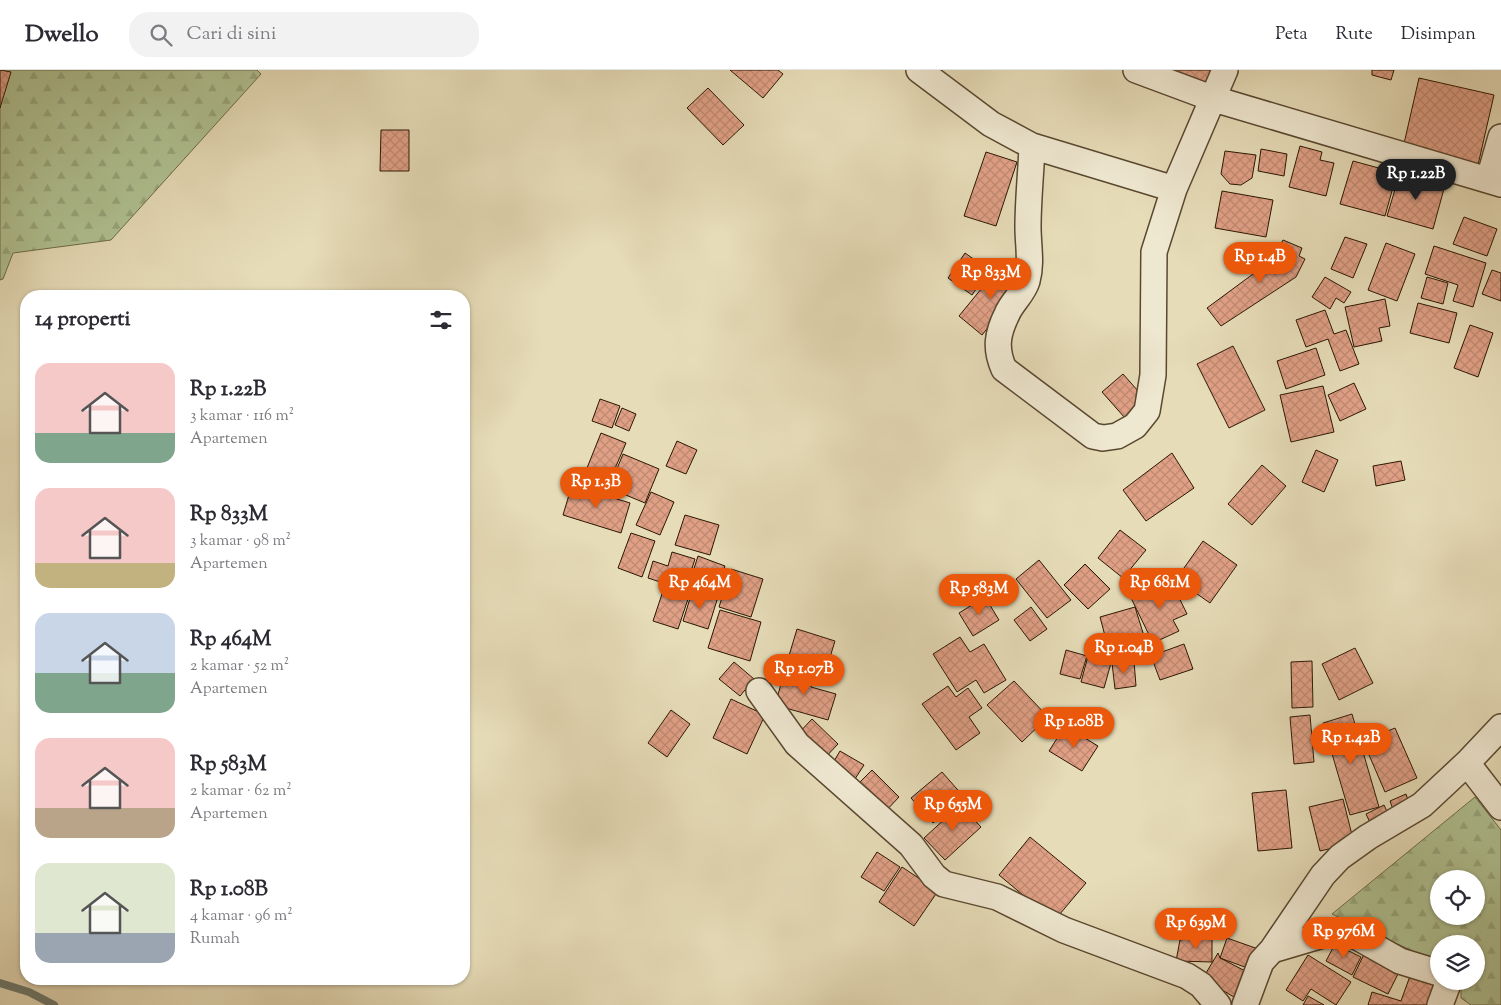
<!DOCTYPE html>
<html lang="id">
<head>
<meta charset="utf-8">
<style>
  body { margin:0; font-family:"Sorts Mill Goudy",serif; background:#f2f2f3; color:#2b2b33; height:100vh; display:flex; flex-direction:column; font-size:19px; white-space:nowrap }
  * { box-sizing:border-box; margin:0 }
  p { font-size:16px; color:#7c7c81 }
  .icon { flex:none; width:28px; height:28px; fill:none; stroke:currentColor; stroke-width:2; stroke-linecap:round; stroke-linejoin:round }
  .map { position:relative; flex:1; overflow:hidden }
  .side { position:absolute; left:20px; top:220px; width:450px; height:695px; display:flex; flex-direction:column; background:#fff; border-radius:20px; box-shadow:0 1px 4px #0004 }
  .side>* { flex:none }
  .buttons { position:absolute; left:1430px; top:800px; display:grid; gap:10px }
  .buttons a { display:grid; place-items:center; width:55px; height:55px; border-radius:50%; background:#fff; box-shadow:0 1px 4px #0004; font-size:25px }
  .price { position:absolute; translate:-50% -42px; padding:0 11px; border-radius:18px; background:#ea580c; color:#fff; font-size:16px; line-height:32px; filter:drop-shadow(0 1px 2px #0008) }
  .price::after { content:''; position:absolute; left:50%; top:30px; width:15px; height:11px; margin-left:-8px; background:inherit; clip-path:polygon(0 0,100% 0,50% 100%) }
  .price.active { background:#222; color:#fff }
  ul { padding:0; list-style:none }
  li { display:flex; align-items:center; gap:15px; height:125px; padding:0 15px }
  li span { display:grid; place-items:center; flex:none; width:140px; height:100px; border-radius:15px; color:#555 }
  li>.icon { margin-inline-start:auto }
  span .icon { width:60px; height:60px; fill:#fffc; stroke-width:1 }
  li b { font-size:21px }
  h2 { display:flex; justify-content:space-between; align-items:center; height:60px; padding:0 15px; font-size:21px }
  header { display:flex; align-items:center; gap:30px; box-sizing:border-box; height:70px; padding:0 25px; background:#fff; border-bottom:1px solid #e1e1e2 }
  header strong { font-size:24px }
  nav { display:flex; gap:28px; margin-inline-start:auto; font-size:18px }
  .search { width:350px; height:45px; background:#f2f2f3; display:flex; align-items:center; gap:12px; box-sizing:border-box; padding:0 18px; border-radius:20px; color:#7c7c81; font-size:19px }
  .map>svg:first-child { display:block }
  .forest { fill:url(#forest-firs); stroke:#6e6c4a; fill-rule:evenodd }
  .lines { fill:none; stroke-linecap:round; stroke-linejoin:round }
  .stream { stroke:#6d796f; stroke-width:8 }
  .building { fill:url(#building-cross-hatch); stroke:#2c1702 }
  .street-casing { stroke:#5a4830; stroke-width:28 }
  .street { stroke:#efe8d1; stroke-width:25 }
</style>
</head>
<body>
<header>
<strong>Dwello</strong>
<div class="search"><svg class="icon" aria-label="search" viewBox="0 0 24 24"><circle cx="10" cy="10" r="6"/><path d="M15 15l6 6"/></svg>Cari di sini</div>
<nav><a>Peta</a><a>Rute</a><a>Disimpan</a></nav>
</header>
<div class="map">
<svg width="1501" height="935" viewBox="0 0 1501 935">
  <defs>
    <pattern id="forest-firs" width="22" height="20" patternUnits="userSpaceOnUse" patternTransform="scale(1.25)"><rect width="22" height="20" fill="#b0c293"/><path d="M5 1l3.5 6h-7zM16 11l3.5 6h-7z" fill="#98a67d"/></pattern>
    <pattern id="building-cross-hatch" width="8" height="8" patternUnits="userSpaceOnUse" patternTransform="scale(1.25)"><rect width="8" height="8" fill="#e0a086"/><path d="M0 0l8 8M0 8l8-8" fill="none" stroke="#c08972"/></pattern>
  </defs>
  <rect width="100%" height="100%" fill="#e6dcb8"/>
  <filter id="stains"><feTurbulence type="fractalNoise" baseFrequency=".004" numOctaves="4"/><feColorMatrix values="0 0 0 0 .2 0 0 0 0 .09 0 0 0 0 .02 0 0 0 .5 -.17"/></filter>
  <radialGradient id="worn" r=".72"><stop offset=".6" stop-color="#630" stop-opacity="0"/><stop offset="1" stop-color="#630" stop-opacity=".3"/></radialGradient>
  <path class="forest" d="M0,0H257L261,4L111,170L13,183L3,209L0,210Z
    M1475,727L1501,760V935H1471L1461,928V911H1476V874H1439V893L1332,844ZM1439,809H1476V846H1439Z"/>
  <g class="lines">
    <path class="stream" d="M0,913L29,922L54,935"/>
  </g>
  <path class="building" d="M0,0L11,2L0,38Z
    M730,0H778L783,4L763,28Z
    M1167,0H1216L1208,18Z
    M1372,0H1394L1391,10L1372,5Z
    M1419,8L1494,25L1478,95L1403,78Z
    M708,18L744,55L723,75L687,38Z
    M381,60H409V101H380Z
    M1300,76L1322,82L1320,90L1334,93L1326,126L1289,117Z
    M1261,79L1287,84L1284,106L1258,101Z
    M1225,81L1256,85L1252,108L1241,115L1230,114L1221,104Z
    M986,82L1017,92L996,156L964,146Z
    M1353,91L1397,103L1385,146L1340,134Z
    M1400,103L1445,115L1433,159L1387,146Z
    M1222,121L1273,130L1266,167L1215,158Z
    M1464,147L1497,159L1487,186L1453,174Z
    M1345,167L1367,174L1353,208L1331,199Z
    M1283,170L1302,178L1299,186L1305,189L1296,207L1221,256L1207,238L1272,190Z
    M1386,173L1415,184L1397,231L1368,220Z
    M1434,176L1486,193L1473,237L1453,231L1458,215L1425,204Z
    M965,183L989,200L972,225L948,208Z
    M1000,196L1023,214L982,265L959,246Z
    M1492,200L1501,203V231L1482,224Z
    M1325,207L1351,222L1344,233L1336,228L1330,239L1312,227Z
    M1427,207L1448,213L1443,234L1421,228Z
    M1385,229L1390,256L1379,258L1382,271L1354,277L1345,237Z
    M1418,233L1457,243L1449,273L1410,263Z
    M1325,240L1334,264L1346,260L1359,294L1340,301L1328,269L1306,277L1296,250Z
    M1470,255L1493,263L1478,307L1454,298Z
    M1233,276L1265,340L1229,358L1197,294Z
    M1316,278L1325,305L1286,319L1277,291Z
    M1123,304L1146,330L1125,348L1102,322Z
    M1354,313L1366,339L1340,351L1328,325Z
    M1323,316L1334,362L1291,372L1280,325Z
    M600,329L620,336L612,358L592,351Z
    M622,338L636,344L629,361L615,355Z
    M601,363L626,373L607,417L583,408Z
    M677,371L697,380L686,404L666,396Z
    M1316,380L1338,390L1324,422L1302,412Z
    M1172,383L1194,418L1146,451L1123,420Z
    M623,384L659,399L645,433L609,418Z
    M1401,391L1405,410L1376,416L1373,396Z
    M1262,395L1286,416L1252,455L1228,434Z
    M572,415L630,433L621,463L563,445Z
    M651,422L674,432L660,465L636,455Z
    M685,445L719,455L710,485L675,475Z
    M1120,460L1146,480L1123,508L1098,488Z
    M631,463L655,471L642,507L618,498Z
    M1203,471L1237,495L1210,533L1190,519L1198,508L1184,498Z
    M672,482L695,489L685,520L648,508L653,491L668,496Z
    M698,486L725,496L716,522L689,514Z
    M1039,490L1071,530L1047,548L1016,509Z
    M1085,494L1110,519L1088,539L1064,515Z
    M731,499L763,509L751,547L719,537Z
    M1170,509L1187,544L1173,550L1179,561L1153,573L1131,528Z
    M665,515L690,523L678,559L653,551Z
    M692,522L717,530L708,559L683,551Z
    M985,527L999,550L973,566L959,543Z
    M1031,537L1047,559L1030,571L1014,550Z
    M1135,537L1148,579L1131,584L1128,575L1109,581L1100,547Z
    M720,540L761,552L750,591L708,578Z
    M797,559L835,571L823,610L785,599Z
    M960,567L970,582L984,574L1006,610L984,623L976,610L957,622L933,584Z
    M1184,574L1193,599L1160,610L1151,586Z
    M1355,578L1373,613L1339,630L1322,594Z
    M1066,580L1087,586L1080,609L1060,604Z
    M1088,586L1111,593L1104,618L1081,612Z
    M1134,591L1136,616L1115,619L1112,593Z
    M1312,591L1313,637L1292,638L1291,592Z
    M734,592L754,609L740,626L719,609Z
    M785,600L813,608L811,617L836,624L828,650L775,635Z
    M1014,611L1048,647L1022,672L987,635Z
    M948,616L956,627L968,618L982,638L969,647L980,663L956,680L922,634Z
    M731,629L765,645L747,684L713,668Z
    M671,640L690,654L667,687L648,673Z
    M1352,644L1379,737L1350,745L1323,653Z
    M1310,645L1314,692L1294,694L1290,647Z
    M812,649L838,674L821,692L795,667Z
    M1065,656L1098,676L1082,701L1049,681Z
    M1395,658L1417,708L1385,722L1363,671Z
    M840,681L864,695L853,712L830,698Z
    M872,700L899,727L883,744L855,717Z
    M942,702L964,727L933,753L911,728Z
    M1286,720L1292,778L1258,781L1252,723Z
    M1406,724L1411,738L1395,745L1390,731Z
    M1343,729L1354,773L1320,781L1309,737Z
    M960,735L981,757L945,790L924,768Z
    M1384,735L1391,750L1373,759L1366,744Z
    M1030,767L1086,813L1054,851L999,805Z
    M877,782L900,797L884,821L861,807Z
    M902,797L938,821L914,856L879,832Z
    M1212,866V892L1176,891L1180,870Z
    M1227,868L1261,880L1253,900L1220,888Z
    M1335,874L1361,887L1352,905L1326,891Z
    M1366,880L1401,898L1388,924L1353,907Z
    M1218,883L1220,888L1253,905L1237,929L1203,908Z
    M1308,885L1351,912L1336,935L1311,919L1303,931L1286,920Z
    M1410,906L1439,916L1433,935H1368L1372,922L1401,931Z
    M1308,926L1324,935H1303Z"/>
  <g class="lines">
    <g class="street-casing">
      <path id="street" d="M919,0L991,54L1032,76L1174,119
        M1136,0L1214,29L1501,114
        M1032,76C1031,103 1028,130 1028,157C1028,176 1032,193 1027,211C1023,224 1012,232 1007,244C997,264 995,279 1004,299L1093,366L1103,368L1117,366L1135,356L1147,341L1153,305L1154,182L1174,119L1225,0
        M1489,109L1501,67
        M759,621L797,674L911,775L934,806L944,814L997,827L1064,860L1187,906L1201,915L1218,935
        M1467,693L1501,737
        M1272,880L1336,861L1352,864L1400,891L1439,903
        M1245,935L1261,892L1272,880L1323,805L1340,787L1368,767L1422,735L1467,693L1501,657
        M1440,935L1449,911"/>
    </g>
    <use href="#street" class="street"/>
  </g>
  <rect width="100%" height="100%" filter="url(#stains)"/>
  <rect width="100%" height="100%" fill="url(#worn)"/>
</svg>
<div class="buttons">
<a><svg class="icon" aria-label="locate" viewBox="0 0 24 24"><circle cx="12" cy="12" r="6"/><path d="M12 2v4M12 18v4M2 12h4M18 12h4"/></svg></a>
<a><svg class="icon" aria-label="layers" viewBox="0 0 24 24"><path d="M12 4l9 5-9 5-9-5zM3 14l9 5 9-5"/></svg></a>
</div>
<b class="price active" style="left:1416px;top:131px">Rp 1.22B</b>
<b class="price" style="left:1260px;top:214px">Rp 1.4B</b>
<b class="price" style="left:991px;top:230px">Rp 833M</b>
<b class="price" style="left:596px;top:439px">Rp 1.3B</b>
<b class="price" style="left:700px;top:540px">Rp 464M</b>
<b class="price" style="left:1160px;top:540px">Rp 681M</b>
<b class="price" style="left:979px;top:546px">Rp 583M</b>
<b class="price" style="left:1124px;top:605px">Rp 1.04B</b>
<b class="price" style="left:804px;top:626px">Rp 1.07B</b>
<b class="price" style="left:1074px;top:679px">Rp 1.08B</b>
<b class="price" style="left:1351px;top:695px">Rp 1.42B</b>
<b class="price" style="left:953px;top:762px">Rp 655M</b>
<b class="price" style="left:1196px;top:880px">Rp 639M</b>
<b class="price" style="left:1344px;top:889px">Rp 976M</b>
<section class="side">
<h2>14 properti<svg class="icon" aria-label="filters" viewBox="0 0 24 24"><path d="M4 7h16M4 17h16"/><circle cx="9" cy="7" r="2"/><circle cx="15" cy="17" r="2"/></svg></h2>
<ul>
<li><span style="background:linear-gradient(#f6c9c9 70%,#7fa58c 0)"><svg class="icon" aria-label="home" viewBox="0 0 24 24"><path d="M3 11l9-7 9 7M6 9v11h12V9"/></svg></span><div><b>Rp 1.22B</b><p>3 kamar · 116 m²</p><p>Apartemen</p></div></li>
<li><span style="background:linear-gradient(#f6c9c9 75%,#c2b280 0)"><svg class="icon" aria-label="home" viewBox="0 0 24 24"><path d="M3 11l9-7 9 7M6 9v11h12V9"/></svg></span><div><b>Rp 833M</b><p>3 kamar · 98 m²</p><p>Apartemen</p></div></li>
<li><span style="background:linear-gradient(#c9d6e8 60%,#7fa58c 0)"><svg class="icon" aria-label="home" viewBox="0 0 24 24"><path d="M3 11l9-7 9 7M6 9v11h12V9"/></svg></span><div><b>Rp 464M</b><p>2 kamar · 52 m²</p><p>Apartemen</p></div></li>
<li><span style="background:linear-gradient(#f6c9c9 70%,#b9a48a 0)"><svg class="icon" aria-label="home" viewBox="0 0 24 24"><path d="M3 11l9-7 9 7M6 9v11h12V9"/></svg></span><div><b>Rp 583M</b><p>2 kamar · 62 m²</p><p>Apartemen</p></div></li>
<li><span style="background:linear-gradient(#dfe7d0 70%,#9aa5b1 0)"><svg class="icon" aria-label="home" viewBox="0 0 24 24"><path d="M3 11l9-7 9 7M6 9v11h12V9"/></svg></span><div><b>Rp 1.08B</b><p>4 kamar · 96 m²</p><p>Rumah</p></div></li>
</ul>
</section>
</div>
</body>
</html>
